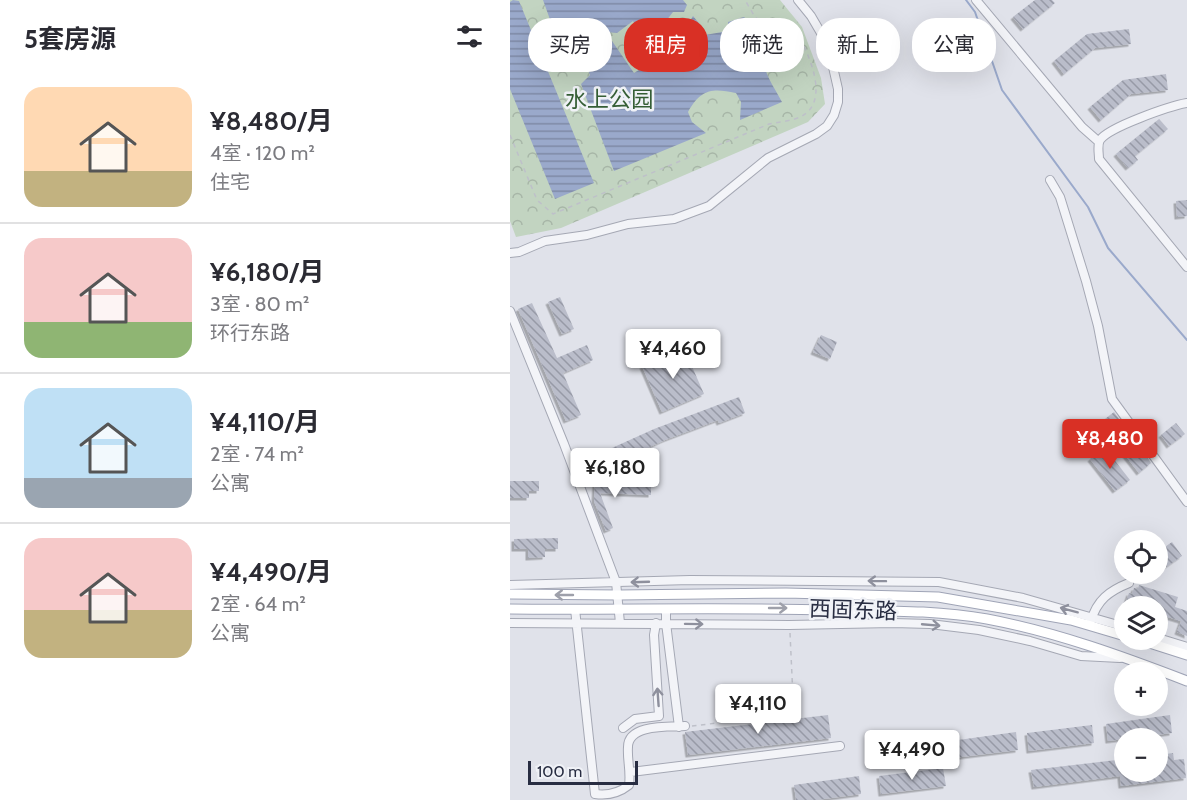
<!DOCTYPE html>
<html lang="zh">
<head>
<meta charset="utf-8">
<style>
  body { margin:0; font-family:Cabin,"Noto Sans SC",sans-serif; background:#f2f2f3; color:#2b2b33; height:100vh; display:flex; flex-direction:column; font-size:22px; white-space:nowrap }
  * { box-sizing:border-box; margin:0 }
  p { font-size:20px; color:#7c7c81 }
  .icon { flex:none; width:33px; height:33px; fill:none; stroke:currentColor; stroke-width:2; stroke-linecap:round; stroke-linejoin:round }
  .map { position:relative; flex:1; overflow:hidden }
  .drawer { display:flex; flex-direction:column; background:#fff; width:510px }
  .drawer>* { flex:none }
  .hud { position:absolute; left:18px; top:18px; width:568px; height:54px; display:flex; gap:12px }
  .tools { position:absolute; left:604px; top:530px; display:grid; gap:12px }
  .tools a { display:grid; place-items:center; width:54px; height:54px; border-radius:50%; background:#fff; box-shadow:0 6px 24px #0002; font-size:30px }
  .scale { position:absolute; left:18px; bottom:15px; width:110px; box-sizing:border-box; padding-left:6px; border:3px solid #282d42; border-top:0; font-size:16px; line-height:21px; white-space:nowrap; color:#282d42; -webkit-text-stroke:4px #f0f2f7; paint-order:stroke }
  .price { position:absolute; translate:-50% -51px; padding:0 14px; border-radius:6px; background:#fff; color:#222; font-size:20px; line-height:39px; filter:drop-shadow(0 2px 3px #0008) }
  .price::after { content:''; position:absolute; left:50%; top:36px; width:18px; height:14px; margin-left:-9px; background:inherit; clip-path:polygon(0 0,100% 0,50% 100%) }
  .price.current { background:#d93025; color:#fff }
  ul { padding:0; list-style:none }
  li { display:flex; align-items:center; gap:18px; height:150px; padding:0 24px }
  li+li { border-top:2px solid #e1e1e2 }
  li span { display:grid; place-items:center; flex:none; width:168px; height:120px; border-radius:18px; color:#555 }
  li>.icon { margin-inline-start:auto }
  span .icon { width:72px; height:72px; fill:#fffc; stroke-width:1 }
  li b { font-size:26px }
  h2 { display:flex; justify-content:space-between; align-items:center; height:72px; padding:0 24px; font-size:26px }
  .pill { padding:0 21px; border-radius:24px; background:#fff; box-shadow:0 6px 24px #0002; font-size:21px; line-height:54px }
  .pill.current { background:#d93025; color:#fff }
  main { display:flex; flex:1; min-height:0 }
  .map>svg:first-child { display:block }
  .forest { fill:url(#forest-crowns) }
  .water { fill:url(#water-rules); fill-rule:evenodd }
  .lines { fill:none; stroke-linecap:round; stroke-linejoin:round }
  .stream { stroke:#9aa9cb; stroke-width:2 }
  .building { fill:url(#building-back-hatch); filter:url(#shadow) }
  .minor-casing { stroke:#a5a8b4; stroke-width:10 }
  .major-casing { stroke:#9fa4b6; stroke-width:11 }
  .path { stroke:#bec0c9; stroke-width:1.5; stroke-dasharray:4.5 4.5; stroke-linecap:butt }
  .minor { stroke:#f3f4f8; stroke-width:8 }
  .major { stroke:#fff; stroke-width:9 }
  .oneway { stroke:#8e909d }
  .oneway2 { stroke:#9ea0aa }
  .labels { text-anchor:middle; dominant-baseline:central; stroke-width:5; stroke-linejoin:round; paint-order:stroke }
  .park-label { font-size:22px; fill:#355e35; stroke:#f0f2f7 }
  .street-label { font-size:22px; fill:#282d42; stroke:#f0f2f7 }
</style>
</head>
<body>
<main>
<section class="drawer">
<h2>5套房源<svg class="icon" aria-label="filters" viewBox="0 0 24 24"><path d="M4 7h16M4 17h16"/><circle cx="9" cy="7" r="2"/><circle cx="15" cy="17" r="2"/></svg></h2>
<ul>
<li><span style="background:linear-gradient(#ffd9b3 70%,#c2b280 0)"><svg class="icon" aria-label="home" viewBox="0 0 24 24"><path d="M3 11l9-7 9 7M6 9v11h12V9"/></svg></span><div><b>¥8,480/月</b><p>4室 · 120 m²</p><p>住宅</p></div></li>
<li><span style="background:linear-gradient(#f6c9c9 70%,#8fb573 0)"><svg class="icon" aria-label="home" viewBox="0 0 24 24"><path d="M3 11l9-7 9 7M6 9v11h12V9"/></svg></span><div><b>¥6,180/月</b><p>3室 · 80 m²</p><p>环行东路</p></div></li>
<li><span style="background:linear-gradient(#bfe0f5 75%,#9aa5b1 0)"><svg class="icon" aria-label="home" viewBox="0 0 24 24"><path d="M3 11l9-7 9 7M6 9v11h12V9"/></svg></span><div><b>¥4,110/月</b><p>2室 · 74 m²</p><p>公寓</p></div></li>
<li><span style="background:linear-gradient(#f6c9c9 60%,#c2b280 0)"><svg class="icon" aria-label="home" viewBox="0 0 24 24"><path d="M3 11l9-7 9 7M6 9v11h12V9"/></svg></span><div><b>¥4,490/月</b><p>2室 · 64 m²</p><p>公寓</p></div></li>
</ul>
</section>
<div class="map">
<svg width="677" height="800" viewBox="0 0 677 800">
  <defs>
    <pattern id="forest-crowns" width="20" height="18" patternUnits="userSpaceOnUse" patternTransform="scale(1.5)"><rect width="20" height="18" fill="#c2d4c1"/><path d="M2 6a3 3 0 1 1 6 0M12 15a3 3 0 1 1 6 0" fill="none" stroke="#a7b6a7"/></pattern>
    <pattern id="water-rules" width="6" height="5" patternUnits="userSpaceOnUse" patternTransform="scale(1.5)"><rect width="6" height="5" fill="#9aa9cb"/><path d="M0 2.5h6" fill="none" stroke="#7e8aa6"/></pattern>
    <pattern id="building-back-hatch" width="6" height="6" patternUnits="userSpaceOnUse" patternTransform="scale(1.5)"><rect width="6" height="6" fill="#babdca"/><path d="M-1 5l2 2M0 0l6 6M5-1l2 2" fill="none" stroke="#979aa6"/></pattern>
    <filter id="shadow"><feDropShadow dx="-2.5" dy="2.5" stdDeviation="0" flood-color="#0004"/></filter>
  </defs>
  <rect width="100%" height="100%" fill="#e0e2ea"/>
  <path class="forest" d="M0,0H270L292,27L311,78L315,104L298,122L51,228L6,237L0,221Z"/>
  <path class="water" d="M3,0L9,1L84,183L45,199L0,89V2Z
    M33,0H173L177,5L174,12H163L156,21H145L139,31L128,30L123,21L107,33L76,30L68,34L65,29L47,39Z
    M183,16L193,28L195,35L218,31V22L234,17L257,42C247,66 261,81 272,102L230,120L231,102L226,93C202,88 191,89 178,112L182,122L196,133L104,171L71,84L80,75L68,45L84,38L102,41L124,73L148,58L139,45L152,28H165L170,21H180ZM86,50L92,54L94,59L93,65L86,68C80,64 78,61 79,53Z"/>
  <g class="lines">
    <path class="stream" d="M456,0L465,12L492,90L578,207L598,248L677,340"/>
  </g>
  <path class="building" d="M525,0H542L545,3L513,29L503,17Z
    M619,29L621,44L585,48L554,74L544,61L577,34Z
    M656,74L658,90L621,94L591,120L580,107L613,80Z
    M649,119L658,129L625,156L628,160L618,168L606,154Z
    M677,200V216L667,217L666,201Z
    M50,297L64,329L52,334L38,302Z
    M22,303L47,358L77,345L83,360L53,373L71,415L56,421L8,309Z
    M311,335L327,342L320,359L303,352Z
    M174,348L194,394L152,412L132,366Z
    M229,397L235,413L209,423L208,420L155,440L105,463L100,454L104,452L102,448L144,429Z
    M604,412L641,463L629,473L590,423Z
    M666,423L675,434L659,446L651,435Z
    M595,448L620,480L605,491L580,459Z
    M0,481H29V491H19V498H0Z
    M85,482L87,485L141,487V495L90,493L103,528L96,531L84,501Z
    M48,538V549H35V557L18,558V549H4V539Z
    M662,542L672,556L652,570L648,564V552Z
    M629,585L668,597L665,607L677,611V636L667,632L671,621L648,614V606H621L615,604L619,593L622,594L624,588L628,589Z
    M318,715L321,738L178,755L175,732Z
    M660,715L662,733L598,741L596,724Z
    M582,725L584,743L519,751L517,733Z
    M506,732L508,750L443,758L441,741Z
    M663,753L664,760L674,759L676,778L611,786L610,776L524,787L521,770L615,759V771H648V755Z
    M433,768L436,786L371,794L369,776Z
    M349,776L351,794L306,800H286L284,785Z"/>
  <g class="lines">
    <g class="minor-casing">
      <path id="minor" d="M466,0L572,127L589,142
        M677,103C660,106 599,127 590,140C587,145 589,153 589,159L677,267
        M540,180L550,197L576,281L588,326L602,399L677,502
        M0,253L9,252L35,241L77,235L118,224L164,219L199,206L258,158L306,134L317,126L324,115L328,102V89L318,45L301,16L288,0
        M0,311L54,444L106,582L110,623
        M0,585L180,580L429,582L513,598L615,627
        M65,609L85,794C99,796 109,793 119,785C121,771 117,760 118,747C118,724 159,727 175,726
        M156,609V623L169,727
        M581,621C587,600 599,591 619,583
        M0,623L279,625L383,623L420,624L469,630L520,641L571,656L610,658
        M648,638L677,647
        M113,728L125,719L149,716L144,635L146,623
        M121,772L330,746"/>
    </g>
    <g class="major-casing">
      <path id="major" d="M0,594L109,595L276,593L428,597L561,620L615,636
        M0,609C108,610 215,607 323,610C375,611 426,610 477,619C546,632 612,656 677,681
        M627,639L677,655"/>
    </g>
    <path class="path" d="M0,135L27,200L43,214L259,124C269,122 283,121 292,116C321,100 298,51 285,30L263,32L245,17L235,0
      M280,633L284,719
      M182,726L283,714"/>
    <use href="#minor" class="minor"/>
    <use href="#major" class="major"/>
  </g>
  <defs><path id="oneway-shaft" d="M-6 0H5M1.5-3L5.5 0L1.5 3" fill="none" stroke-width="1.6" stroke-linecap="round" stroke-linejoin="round" transform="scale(1.5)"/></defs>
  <g class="oneway">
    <use href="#oneway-shaft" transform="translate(367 581) rotate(-179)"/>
    <use href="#oneway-shaft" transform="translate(130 582) rotate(178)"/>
    <use href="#oneway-shaft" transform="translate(559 610) rotate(-165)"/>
    <use href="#oneway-shaft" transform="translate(184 624) rotate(1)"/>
    <use href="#oneway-shaft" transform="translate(421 625) rotate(5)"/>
    <use href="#oneway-shaft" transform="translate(148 697) rotate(-94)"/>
  </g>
  <g class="oneway2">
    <use href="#oneway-shaft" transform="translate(54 595) rotate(-180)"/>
    <use href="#oneway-shaft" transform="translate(268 608)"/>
  </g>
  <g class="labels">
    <g class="park-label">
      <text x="99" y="99">水上公园</text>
    </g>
    <g class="street-label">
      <text transform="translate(343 610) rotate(2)">西固东路</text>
    </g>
  </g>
</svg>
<div class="tools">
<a><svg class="icon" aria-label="locate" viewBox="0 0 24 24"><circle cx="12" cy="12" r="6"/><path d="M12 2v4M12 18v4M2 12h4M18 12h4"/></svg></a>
<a><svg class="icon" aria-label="layers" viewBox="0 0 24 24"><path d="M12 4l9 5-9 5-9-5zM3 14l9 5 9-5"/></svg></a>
<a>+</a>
<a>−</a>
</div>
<div class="scale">100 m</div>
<b class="price" style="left:163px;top:380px">¥4,460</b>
<b class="price current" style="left:600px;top:470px">¥8,480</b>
<b class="price" style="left:105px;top:499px">¥6,180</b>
<b class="price" style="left:248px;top:735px">¥4,110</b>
<b class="price" style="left:402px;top:781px">¥4,490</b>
<div class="hud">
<a class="pill">买房</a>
<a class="pill current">租房</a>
<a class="pill">筛选</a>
<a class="pill">新上</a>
<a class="pill">公寓</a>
</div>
</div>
</main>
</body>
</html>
